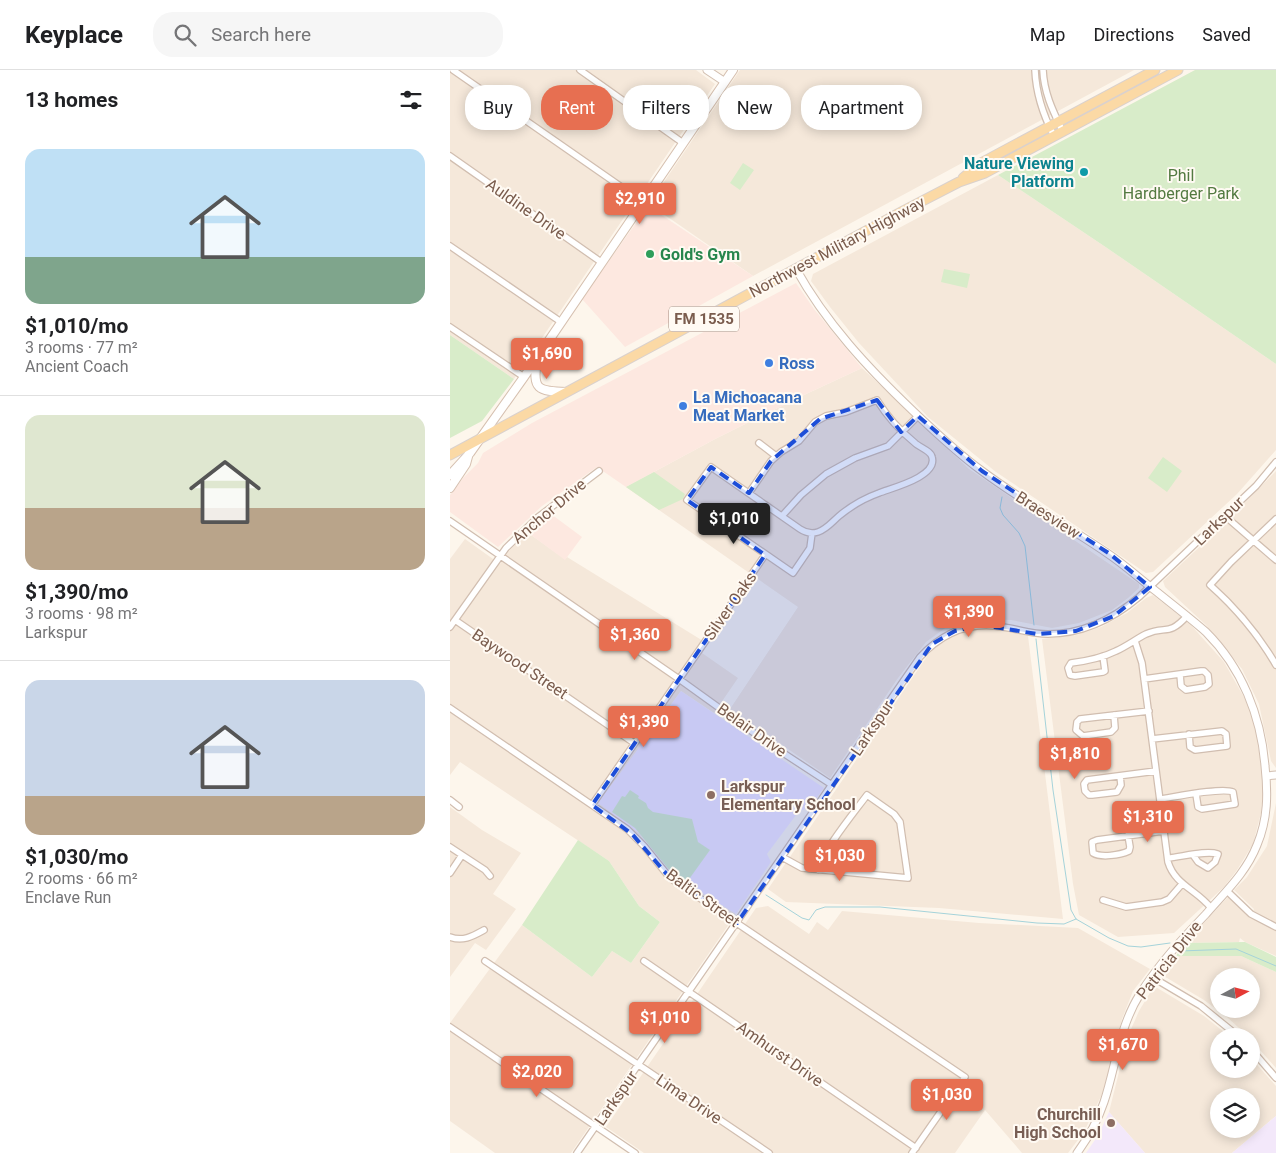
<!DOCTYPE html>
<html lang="en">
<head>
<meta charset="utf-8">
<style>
  body { margin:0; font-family:Roboto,sans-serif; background:#f6f6f6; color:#202124; height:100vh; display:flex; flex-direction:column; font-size:19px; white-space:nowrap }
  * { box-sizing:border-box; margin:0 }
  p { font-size:16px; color:#757577 }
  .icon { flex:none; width:28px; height:28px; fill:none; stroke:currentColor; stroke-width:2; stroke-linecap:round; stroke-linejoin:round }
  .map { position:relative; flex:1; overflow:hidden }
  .sheet { display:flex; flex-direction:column; background:#fff; width:450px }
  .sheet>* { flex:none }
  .top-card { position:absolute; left:15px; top:15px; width:475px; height:45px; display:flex; gap:10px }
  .needle { width:32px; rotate:83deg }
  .fabs { position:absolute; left:760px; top:898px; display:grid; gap:10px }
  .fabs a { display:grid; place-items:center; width:50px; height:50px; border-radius:50%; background:#fff; box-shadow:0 2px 12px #0003; font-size:25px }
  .price { position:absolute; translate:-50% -42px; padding:0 11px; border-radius:5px; background:#e76f51; color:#fff; font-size:16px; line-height:32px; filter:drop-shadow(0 1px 2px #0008) }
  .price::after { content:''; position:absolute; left:50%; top:30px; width:15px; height:11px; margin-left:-8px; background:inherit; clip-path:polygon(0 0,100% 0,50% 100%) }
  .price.selected { background:#222; color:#fff }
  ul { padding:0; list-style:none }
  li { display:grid; align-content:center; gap:10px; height:265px; padding:0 25px }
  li+li { border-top:1px solid #e0e0e0 }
  li span { display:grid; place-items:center; height:155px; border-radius:15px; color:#555 }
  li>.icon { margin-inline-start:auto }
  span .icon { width:90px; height:90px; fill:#fffc; stroke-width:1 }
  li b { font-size:21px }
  h2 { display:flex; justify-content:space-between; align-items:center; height:60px; padding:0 25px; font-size:21px }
  .pill { padding:0 18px; border-radius:20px; background:#fff; box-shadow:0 2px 12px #0003; font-size:18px; line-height:45px }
  .pill.selected { background:#e76f51; color:#fff }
  header { display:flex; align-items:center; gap:30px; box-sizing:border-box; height:70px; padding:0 25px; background:#fff; border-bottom:1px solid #e0e0e0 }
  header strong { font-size:24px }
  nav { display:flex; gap:28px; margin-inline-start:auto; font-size:18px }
  .search { width:350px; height:45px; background:#f6f6f6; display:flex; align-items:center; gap:12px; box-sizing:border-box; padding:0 18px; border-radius:20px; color:#757577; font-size:19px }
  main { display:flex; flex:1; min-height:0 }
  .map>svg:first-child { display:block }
  .residential { fill:#f5e8da; fill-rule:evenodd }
  .commercial { fill:#fde8e0 }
  .education { fill:#f3e8fa }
  .green { fill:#d8ecc9 }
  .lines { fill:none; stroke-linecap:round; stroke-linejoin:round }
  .stream { stroke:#a5d3da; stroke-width:1 }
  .minor-casing { stroke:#d1beb0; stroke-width:8 }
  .tertiary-casing { stroke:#d1beb0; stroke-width:9 }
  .secondary-casing { stroke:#d6c0b0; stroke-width:10 }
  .primary-casing { stroke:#dad1cd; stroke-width:11 }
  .minor { stroke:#fff; stroke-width:5.5 }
  .tertiary { stroke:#fff; stroke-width:7 }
  .secondary { stroke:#fff; stroke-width:8 }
  .primary { stroke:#fbd9a5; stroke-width:9 }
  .marked { fill:#1d4ed8; fill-opacity:0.2; stroke:#1d4ed8; stroke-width:4; stroke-dasharray:10 6; stroke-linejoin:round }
  .culture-dot { fill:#0f9aa8; stroke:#fffaf3; stroke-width:2 }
  .leisure-dot { fill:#2e9e5b; stroke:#fffaf3; stroke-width:2 }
  .shop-dot { fill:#3f7fe0; stroke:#fffaf3; stroke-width:2 }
  .education-dot { fill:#8d6e63; stroke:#fffaf3; stroke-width:2 }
  .labels { text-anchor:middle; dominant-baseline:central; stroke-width:4; stroke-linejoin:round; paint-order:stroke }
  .shield { fill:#fffaf3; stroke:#a28b7f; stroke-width:1 }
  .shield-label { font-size:15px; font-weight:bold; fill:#7a5c4d }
  .culture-label { font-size:16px; font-weight:bold; fill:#0d838f; stroke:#fffaf3; text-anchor:end }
  .park-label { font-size:16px; fill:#537a41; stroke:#fffaf3 }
  .street-label { font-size:16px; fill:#7a5c4d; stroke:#fffaf3 }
  .leisure-label { font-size:16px; font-weight:bold; fill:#27864d; stroke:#fffaf3; text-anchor:start }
  .shop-label { font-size:16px; font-weight:bold; fill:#366cbe; stroke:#fffaf3; text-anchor:start }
  .education-label { font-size:16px; font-weight:bold; fill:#785e54; stroke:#fffaf3; text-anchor:start }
</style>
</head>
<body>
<header>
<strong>Keyplace</strong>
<div class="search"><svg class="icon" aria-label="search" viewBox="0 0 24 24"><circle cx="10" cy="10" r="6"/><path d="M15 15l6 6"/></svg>Search here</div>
<nav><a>Map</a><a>Directions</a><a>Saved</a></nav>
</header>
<main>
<section class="sheet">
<h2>13 homes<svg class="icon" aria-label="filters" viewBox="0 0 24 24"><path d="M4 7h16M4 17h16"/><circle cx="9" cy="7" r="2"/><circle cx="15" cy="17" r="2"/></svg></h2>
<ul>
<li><span style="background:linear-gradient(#bfe0f5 70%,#7fa58c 0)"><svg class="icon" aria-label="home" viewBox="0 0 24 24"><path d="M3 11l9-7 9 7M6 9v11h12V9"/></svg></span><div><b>$1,010/mo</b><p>3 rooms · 77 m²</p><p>Ancient Coach</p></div></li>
<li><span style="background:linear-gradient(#dfe7d0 60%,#b9a48a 0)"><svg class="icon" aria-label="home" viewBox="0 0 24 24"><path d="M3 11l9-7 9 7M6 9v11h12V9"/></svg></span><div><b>$1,390/mo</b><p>3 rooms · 98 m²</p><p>Larkspur</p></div></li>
<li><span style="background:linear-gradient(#c9d6e8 75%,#b9a48a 0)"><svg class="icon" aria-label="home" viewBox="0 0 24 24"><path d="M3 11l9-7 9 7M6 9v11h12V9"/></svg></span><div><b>$1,030/mo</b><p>2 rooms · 66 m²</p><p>Enclave Run</p></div></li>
</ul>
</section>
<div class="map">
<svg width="826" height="1083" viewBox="0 0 826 1083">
  <rect width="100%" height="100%" fill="#fdf6ec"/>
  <path class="residential" d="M0,0H246L265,14L64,309L0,265Z
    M290,0H684L303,206L199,134Z
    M548,105L657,178L826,294V380L787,424L703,502L696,503L546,402L478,347L409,273L380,237L361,211L363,204Z
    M412,298L519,399L689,514V518L678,528L662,540L629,553L602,558L561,550L530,549L498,556L476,572L448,608L380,708L280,639L348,537L176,417L267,368L354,325Z
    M826,401V698L821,691L809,634L792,599L756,555L715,517L713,511L775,453Z
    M77,462L115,489L117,487L258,574L252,583L288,608L264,643L231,621L149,733L189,763L220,803L286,844L121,1083H45L0,1051V953L72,855L142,907L162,881L181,893L210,852L189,836L159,791L10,692L0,705V489L15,469L50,494L58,482Z
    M703,525L740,554L774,592L795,629L805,653L814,715L811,743L803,774L787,800L774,817L724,863L668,867L629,845L623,814L592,569L627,565L651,557L677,543L696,528Z
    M547,558L578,566L613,849L489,838L336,832L318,819L478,585L487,576L506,565L529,559Z
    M826,733V886L795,872L790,868L789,872L735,873L778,827L801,846L804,839L784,820L797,807L817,776Z
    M0,737L32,760L71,783L43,824L66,839L36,880L25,873L0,907Z
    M318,836L359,864L367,852L378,860L392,841L529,853L628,858L700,899L683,921L672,949L653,1022L634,1062L618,1083H572L535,1040L505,1083H194L156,1057L306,838Z
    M726,886H791L826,902V998L801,970V966H798L778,948L754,930L712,905ZM769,906H801V939H769Z
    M704,916L754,946L779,966H769V999H801V988L826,1016V1046L782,1083H695L659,1042L678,966L689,941ZM769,1026H801V1059H769Z"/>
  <path class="commercial" d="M198,136L303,206L175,277L132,229Z
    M346,213L364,239L412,298L354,325L267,368L176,417L147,397L92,436L48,477L0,442V425L14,407L28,393L33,383L82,353Z
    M101,444L132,467L115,490L77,462Z"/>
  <path class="education" d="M231,621L374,718L359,738L349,741L317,784L321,792L286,844L220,803L189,763L148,733Z
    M659,1042L695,1083H636L649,1064Z
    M826,1046V1083H782Z"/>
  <path class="green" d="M745,0H826V294L657,178L548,105Z
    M293,93L304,100L290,120L280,113Z
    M494,199L520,204L517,218L491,212Z
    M0,265L64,309L32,351L0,368Z
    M713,387L732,401L717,422L698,408Z
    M204,402L235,424L233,429L209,440L176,417Z
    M180,720L189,726L188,728L196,733L198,738L203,742L242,749L248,772L260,780L237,812L220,801L185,758L162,742L172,726L175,727Z
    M128,770L159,791L189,836L210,852L181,893L162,881L142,907L72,855Z
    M795,872L826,887V902L791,886H726L734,873Z"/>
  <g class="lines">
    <path class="stream" d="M552,427L550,438L553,445L569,463L575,476L584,555
      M586,569L603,720L621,840L626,849L659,868L678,876L691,877L720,873
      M316,825L352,848L359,850L366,840L375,837H430L587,853L614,854L626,849
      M730,881L786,879L826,896"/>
    <g class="minor-casing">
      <path id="minor" d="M3,0L193,132
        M130,0L233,73
        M585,0C586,24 593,45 604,66
        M593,0C594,23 603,41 613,62
        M0,86L151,192
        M0,176L111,252
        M0,257L74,307
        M309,373L326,386
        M299,423L321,391L331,382L349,371L365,352L376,346L396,342L427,330C438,348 449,360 465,373C469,377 481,381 482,387C488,407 441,418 429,423C415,428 401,436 389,446C383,451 377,459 368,462C362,464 356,463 350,459L261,397L237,430L343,503L360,478L362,463
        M332,446L351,425L376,404L405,388L438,376L468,346
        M775,446L826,490
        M826,449L781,492L760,515C787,539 808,564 826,595
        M0,451L229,609L318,673L382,715
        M5,550L184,673
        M0,557L56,478L87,448L149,401
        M685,571L692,593L718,792C725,815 747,820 761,838
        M653,586L655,601L653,602L625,606L620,605L618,598L621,593C637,591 652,588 666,581C677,576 686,569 696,564C716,555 718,567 737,546
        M694,609L751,601H754L758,605L759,614L755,617L736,620L731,616L730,604
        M0,638L177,759L194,776L220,808L515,1007L462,1083
        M664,645L665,658L661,662L633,666L626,660L627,652L630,649L699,641
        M702,669L772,661L776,664L777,676L745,680L740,677L739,664
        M670,706L671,715L667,722L642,725H639L635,721L634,714L637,710L706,701
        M710,729C724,727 773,717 783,722L785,734L752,739L748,737L746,724
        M0,730L9,737
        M142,735L315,485
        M678,765L680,777L679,781C670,785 651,788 643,783L642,772L647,770L714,761
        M0,777L35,800L40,806
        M332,787L352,798L458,808L450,752L444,744L417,725C403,744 374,779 368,800
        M718,788C731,787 756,780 768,784L765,792L758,798L748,792L743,785
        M0,803L12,785
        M777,821L801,844L826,857
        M653,830L676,837L712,832L719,829L732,814
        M0,867C13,872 23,866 34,860
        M35,891L319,1083
        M194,891L466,1078
        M702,907L751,936L788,966
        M0,957L185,1083
        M801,979L826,1008
        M127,1083L470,587C492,563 520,551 553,557C568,559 582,564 598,564C633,564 663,549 689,527L806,416L826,392"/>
    </g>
    <g class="tertiary-casing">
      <path id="tertiary" d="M257,0L275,12
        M346,199C376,253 418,298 462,340C484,361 507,383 532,401C572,431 616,455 657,483C675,495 690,509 707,522C723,535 740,548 756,562C792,598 811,646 815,696C818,723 818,749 807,775C796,803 775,822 756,844C732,869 709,894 690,924C669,957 666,996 654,1032C648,1050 638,1068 627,1083
        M816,706L826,705"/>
    </g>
    <g class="secondary-casing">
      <path id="secondary" d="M87,290C82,320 88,321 116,322
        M0,405L20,383L74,307L283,0
        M0,418L16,394L19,383"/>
    </g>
    <g class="primary-casing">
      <path id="primary" d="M513,108L531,93L705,0
        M0,385L453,141L509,112L535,103L728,0"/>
    </g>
    <use href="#minor" class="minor"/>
    <use href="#tertiary" class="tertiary"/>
    <use href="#secondary" class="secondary"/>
    <use href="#primary" class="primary"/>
  </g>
  <path class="marked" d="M427,330L451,362L468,346L532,401L660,484L700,517L664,546L626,561L587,564L532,555L505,561L482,574L287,853L220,808L182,764L142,735L315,485L237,430L261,397L299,423L321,391L370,349Z"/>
  <circle class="culture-dot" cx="634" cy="102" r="5"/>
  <circle class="leisure-dot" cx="200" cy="184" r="5"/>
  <g class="shop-dot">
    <circle cx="319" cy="293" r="5"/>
    <circle cx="233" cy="336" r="5"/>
  </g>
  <g class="education-dot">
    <circle cx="261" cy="725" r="5"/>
    <circle cx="661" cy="1053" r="5"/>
  </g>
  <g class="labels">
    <rect class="shield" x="219" y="236.5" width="70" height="25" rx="4"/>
    <g class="shield-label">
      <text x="254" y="249">FM 1535</text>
    </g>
    <g class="culture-label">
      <text x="624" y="93">Nature Viewing<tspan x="624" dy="18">Platform</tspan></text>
    </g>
    <g class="park-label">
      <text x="731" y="105">Phil<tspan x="731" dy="18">Hardberger Park</tspan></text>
    </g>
    <g class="street-label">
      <text transform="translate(76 139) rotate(35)">Auldine Drive</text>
      <text transform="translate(387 177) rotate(-28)">Northwest Military Highway</text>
      <text transform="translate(99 441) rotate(-40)">Anchor Drive</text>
      <text transform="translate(598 445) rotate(33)">Braesview</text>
      <text transform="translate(769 451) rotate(-44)">Larkspur</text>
      <text transform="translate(280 536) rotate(-55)">Silver Oaks</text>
      <text transform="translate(70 594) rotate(34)">Baywood Street</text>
      <text transform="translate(422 658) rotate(-56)">Larkspur</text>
      <text transform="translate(302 660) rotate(35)">Belair Drive</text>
      <text transform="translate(253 828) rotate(36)">Baltic Street</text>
      <text transform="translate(719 890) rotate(-52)">Patricia Drive</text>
      <text transform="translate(330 984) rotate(35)">Amhurst Drive</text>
      <text transform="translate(166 1028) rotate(-55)">Larkspur</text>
      <text transform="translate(239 1029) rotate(34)">Lima Drive</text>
    </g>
    <g class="leisure-label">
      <text x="210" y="184">Gold's Gym</text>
    </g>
    <g class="shop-label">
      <text x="329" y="293">Ross</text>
      <text x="243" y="327">La Michoacana<tspan x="243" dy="18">Meat Market</tspan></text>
    </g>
    <g class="education-label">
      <text x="271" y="716">Larkspur<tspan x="271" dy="18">Elementary School</tspan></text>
      <text x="651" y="1044" text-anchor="end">Churchill<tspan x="651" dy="18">High School</tspan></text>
    </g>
  </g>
</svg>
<div class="fabs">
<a><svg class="needle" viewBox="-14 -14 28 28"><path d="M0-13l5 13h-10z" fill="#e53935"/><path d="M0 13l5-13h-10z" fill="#757577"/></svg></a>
<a><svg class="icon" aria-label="locate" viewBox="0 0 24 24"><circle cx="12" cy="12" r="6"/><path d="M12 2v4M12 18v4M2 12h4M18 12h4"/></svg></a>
<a><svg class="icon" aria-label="layers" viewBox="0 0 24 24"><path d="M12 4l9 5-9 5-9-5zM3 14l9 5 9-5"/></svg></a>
</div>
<b class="price" style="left:190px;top:155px">$2,910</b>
<b class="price" style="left:97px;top:310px">$1,690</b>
<b class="price selected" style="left:284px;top:475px">$1,010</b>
<b class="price" style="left:519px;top:568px">$1,390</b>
<b class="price" style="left:185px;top:591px">$1,360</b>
<b class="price" style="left:194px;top:678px">$1,390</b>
<b class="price" style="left:625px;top:710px">$1,810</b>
<b class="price" style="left:698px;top:773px">$1,310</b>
<b class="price" style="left:390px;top:812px">$1,030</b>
<b class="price" style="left:215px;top:974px">$1,010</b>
<b class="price" style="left:673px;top:1001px">$1,670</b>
<b class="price" style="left:87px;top:1028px">$2,020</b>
<b class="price" style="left:497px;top:1051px">$1,030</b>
<div class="top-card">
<a class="pill">Buy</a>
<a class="pill selected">Rent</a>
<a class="pill">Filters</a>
<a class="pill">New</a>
<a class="pill">Apartment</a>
</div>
</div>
</main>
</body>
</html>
